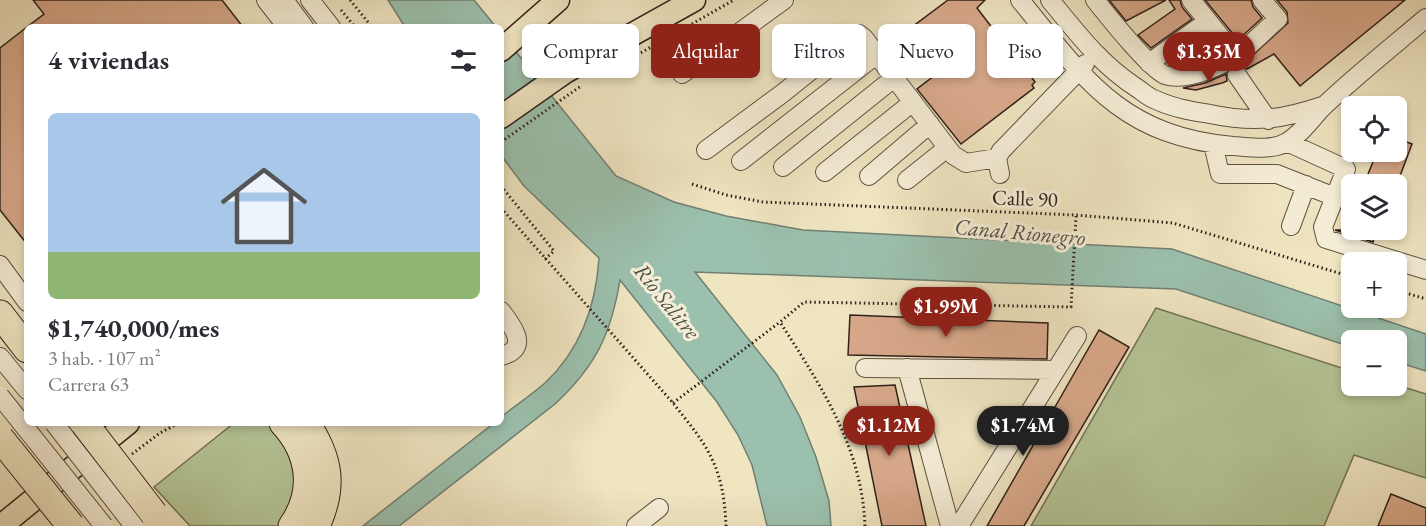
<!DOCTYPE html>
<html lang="es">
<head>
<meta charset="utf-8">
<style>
  body { margin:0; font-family:"EB Garamond",serif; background:#f2f2f3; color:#2b2b33; height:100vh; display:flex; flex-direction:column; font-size:22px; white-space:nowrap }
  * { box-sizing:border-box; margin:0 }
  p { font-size:20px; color:#7c7c81 }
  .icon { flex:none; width:33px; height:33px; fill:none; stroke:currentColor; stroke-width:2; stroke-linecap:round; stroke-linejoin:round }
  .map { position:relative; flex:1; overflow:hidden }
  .details { position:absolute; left:24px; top:24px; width:480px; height:402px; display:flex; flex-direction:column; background:#fff; border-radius:9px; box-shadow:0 3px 9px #0003 }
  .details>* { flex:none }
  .hud { position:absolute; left:522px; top:24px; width:570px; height:54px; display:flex; gap:12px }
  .buttons { position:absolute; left:1341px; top:96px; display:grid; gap:12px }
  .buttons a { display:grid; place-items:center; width:66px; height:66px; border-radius:9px; background:#fff; box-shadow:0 3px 9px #0003; font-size:30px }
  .price { position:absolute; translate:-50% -51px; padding:0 14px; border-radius:21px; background:#8f2418; color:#fff; font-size:20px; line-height:39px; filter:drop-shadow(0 2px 3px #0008) }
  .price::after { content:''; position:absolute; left:50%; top:36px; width:18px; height:14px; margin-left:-9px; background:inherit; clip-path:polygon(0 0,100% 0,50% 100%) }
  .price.on { background:#222; color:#fff }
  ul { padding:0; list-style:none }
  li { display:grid; align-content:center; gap:12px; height:318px; padding:0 24px }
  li+li { border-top:2px solid #e1e1e2 }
  li span { display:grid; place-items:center; height:186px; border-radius:9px; color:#555 }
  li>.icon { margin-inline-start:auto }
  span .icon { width:108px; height:108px; fill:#fffc; stroke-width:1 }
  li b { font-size:26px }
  h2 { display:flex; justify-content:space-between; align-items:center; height:72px; padding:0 24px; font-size:26px }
  .chip { padding:0 21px; border-radius:9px; background:#fff; box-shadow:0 3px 9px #0003; font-size:21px; line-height:54px }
  .chip.on { background:#8f2418; color:#fff }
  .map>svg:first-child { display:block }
  .green { fill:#b5c596; stroke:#727258; stroke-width:1.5 }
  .water { fill:#9bc0ad; stroke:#708072; stroke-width:1.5 }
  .building { fill:#d8a98b; stroke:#30201a; stroke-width:1.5 }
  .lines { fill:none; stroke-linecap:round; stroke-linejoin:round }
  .minor-casing { stroke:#605144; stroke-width:20 }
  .major-casing { stroke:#30201a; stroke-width:25 }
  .highway-casing { stroke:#30201a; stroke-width:29 }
  .path { stroke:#30201a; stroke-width:3; stroke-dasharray:1.5 3; stroke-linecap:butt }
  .minor { stroke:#f5eed7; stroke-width:18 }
  .major { stroke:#efe5c1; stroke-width:22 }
  .highway { stroke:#efe5c1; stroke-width:27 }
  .minor-bridge-casing { stroke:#605144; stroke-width:20; stroke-linecap:butt }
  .highway-bridge-casing { stroke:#30201a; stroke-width:29; stroke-linecap:butt }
  .minor-bridge { stroke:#f5eed7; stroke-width:18 }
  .highway-bridge { stroke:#efe5c1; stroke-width:27 }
  .labels { text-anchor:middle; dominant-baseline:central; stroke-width:6; stroke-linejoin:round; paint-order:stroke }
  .street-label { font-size:21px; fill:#30201a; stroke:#f5eed7 }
  .water-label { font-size:22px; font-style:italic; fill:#505046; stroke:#f5eed7 }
</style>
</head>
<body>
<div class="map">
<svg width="1426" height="526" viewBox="0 0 1426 526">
  <rect width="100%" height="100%" fill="#efe5c1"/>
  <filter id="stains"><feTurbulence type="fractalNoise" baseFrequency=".00333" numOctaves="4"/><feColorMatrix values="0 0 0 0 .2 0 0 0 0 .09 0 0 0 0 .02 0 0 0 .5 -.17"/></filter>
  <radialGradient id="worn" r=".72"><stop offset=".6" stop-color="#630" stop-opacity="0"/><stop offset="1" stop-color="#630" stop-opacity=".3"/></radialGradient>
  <path class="green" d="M1156,308L1351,371L1352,386L1397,385L1426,394V478L1354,455L1324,526H1031Z
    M234,423H271L288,444L297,492L279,526H190L154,487Z"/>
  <path class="water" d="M388,0H474L496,27H405Z
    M501,33L616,176L674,202L726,216L803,230L1172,249L1426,334V371L1397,362L1396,340H1352L1351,347L1176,289L695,272L777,375L800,417L816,457L829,501L831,526H767L752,465L738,435L717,402L620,280C611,334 596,366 555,404L399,526H363L494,423H501V417C515,406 531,395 545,383C580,350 596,305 599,258L524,186L501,155Z"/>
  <path class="building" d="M33,0H222L243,27H27L44,14Z
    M948,0H985L977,8L1003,42L1010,36L1024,52L1022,54L1025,59L1021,63L1035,82L1032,85L1034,88L961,144L917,89L943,69L912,27Z
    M1109,0H1166L1126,21Z
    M1169,0H1180L1182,7L1192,19L1151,48L1138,35L1175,9Z
    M1205,0H1251L1253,7L1262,18L1238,40Z
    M1277,0H1405L1300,86L1274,54L1247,69L1242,65L1288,23L1287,12Z
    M27,27V244L0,210V48Z
    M1206,36L1219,53L1189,64L1174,65L1168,63Z
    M1226,74L1227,81L1222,83L1196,90L1183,88L1205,83Z
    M1396,138L1412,144L1397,184H1364L1377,152H1396Z
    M1335,230H1377L1373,242Z
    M850,315L1048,323L1047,359L848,355Z
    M1099,330L1129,347L1024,526H987Z
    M895,385L926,526H882L854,387Z
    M1391,494L1426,508V526H1378Z"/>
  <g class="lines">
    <g class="minor-casing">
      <path id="minor" d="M266,0L287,27
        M284,0L304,27
        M310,0L331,27
        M1020,0C1085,80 1122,136 1233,146C1250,147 1272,151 1287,142C1303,133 1313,116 1326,104C1358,74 1393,46 1426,18
        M1050,0C1077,33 1101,65 1137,88C1143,92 1149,98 1156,100C1173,108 1192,111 1210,114C1253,123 1281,120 1322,106
        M1095,0C1108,16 1149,68 1165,75C1185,82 1219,67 1236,56C1251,45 1264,31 1278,19L1262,0
        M1191,0L1236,56
        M1149,63L1208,21
        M682,74L784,0
        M1237,75L1268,120
        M1287,142L1346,169L1323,227L1326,239L1426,270
        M1213,144L1220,174H1277L1335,197
        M706,150L783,93L855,35L859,34L864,38L953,155L966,163L997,158
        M741,161L876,55
        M783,167L894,78
        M825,172L913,102
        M1000,174L997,158L1001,151L1085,64
        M869,176L930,124
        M907,180L947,148
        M1291,226L1306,185
        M0,265L27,302
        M501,311C512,325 531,349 501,356
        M0,357L27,390
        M865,368L1056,370
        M907,368L950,526
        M636,526L659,508
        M959,526L1077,336"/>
    </g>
    <g class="major-casing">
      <path id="major" d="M501,50L558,0
        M501,117L565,72L694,0
        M1,526L128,423"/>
    </g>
    <g class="highway-casing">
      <path id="highway" d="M0,314L27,349
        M283,423C311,453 316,492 292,526
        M306,423C330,459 334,487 316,526"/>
    </g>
    <path class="path" d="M350,0L372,27
      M341,10L355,27
      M637,55L734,0
      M501,142L581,86
      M692,184L726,195L763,202L1076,215L1173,223L1352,277
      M501,186L554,251L544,260
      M501,208L673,403C686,420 702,438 711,457C722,479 725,502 726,526
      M1396,290L1426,299
      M673,403L780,322
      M132,454L160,433L179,423
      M865,526C862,447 821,386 780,322L804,302L1071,307L1076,216"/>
    <use href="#minor" class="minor"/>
    <use href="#major" class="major"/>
    <use href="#highway" class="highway"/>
    <g class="minor-bridge-casing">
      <path id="minor-bridge" d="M0,396L104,526
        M54,423L134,526"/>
    </g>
    <g class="highway-bridge-casing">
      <path id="highway-bridge" d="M84,423L154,514
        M0,438L71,526"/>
    </g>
    <use href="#minor-bridge" class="minor-bridge"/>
    <use href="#highway-bridge" class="highway-bridge"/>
  </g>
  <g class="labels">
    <g class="street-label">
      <text transform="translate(1025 198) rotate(2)">Calle 90</text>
    </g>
    <g class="water-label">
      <text transform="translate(1020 232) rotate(5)">Canal Rionegro</text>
      <text transform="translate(667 301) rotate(51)">Río Salitre</text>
    </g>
  </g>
  <rect width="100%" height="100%" filter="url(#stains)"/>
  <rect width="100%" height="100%" fill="url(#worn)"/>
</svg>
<div class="buttons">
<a><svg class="icon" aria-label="locate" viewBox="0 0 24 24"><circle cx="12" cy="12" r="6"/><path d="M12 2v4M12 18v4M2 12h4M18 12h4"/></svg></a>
<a><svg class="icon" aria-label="layers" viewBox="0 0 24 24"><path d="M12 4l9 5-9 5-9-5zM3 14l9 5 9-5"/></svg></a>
<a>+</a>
<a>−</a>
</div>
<b class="price" style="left:1209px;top:83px">$1.35M</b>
<b class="price" style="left:946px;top:338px">$1.99M</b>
<b class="price" style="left:889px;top:457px">$1.12M</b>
<b class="price on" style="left:1023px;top:457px">$1.74M</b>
<div class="hud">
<a class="chip">Comprar</a>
<a class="chip on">Alquilar</a>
<a class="chip">Filtros</a>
<a class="chip">Nuevo</a>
<a class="chip">Piso</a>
</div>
<section class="details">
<h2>4 viviendas<svg class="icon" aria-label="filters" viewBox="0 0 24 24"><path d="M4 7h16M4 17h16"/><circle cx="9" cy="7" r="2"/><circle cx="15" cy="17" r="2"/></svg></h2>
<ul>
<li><span style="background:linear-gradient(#a9c7e8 75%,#8fb573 0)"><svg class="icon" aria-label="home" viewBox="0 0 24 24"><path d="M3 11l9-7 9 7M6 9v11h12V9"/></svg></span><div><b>$1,740,000/mes</b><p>3 hab. · 107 m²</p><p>Carrera 63</p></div></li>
</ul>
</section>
</div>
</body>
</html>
